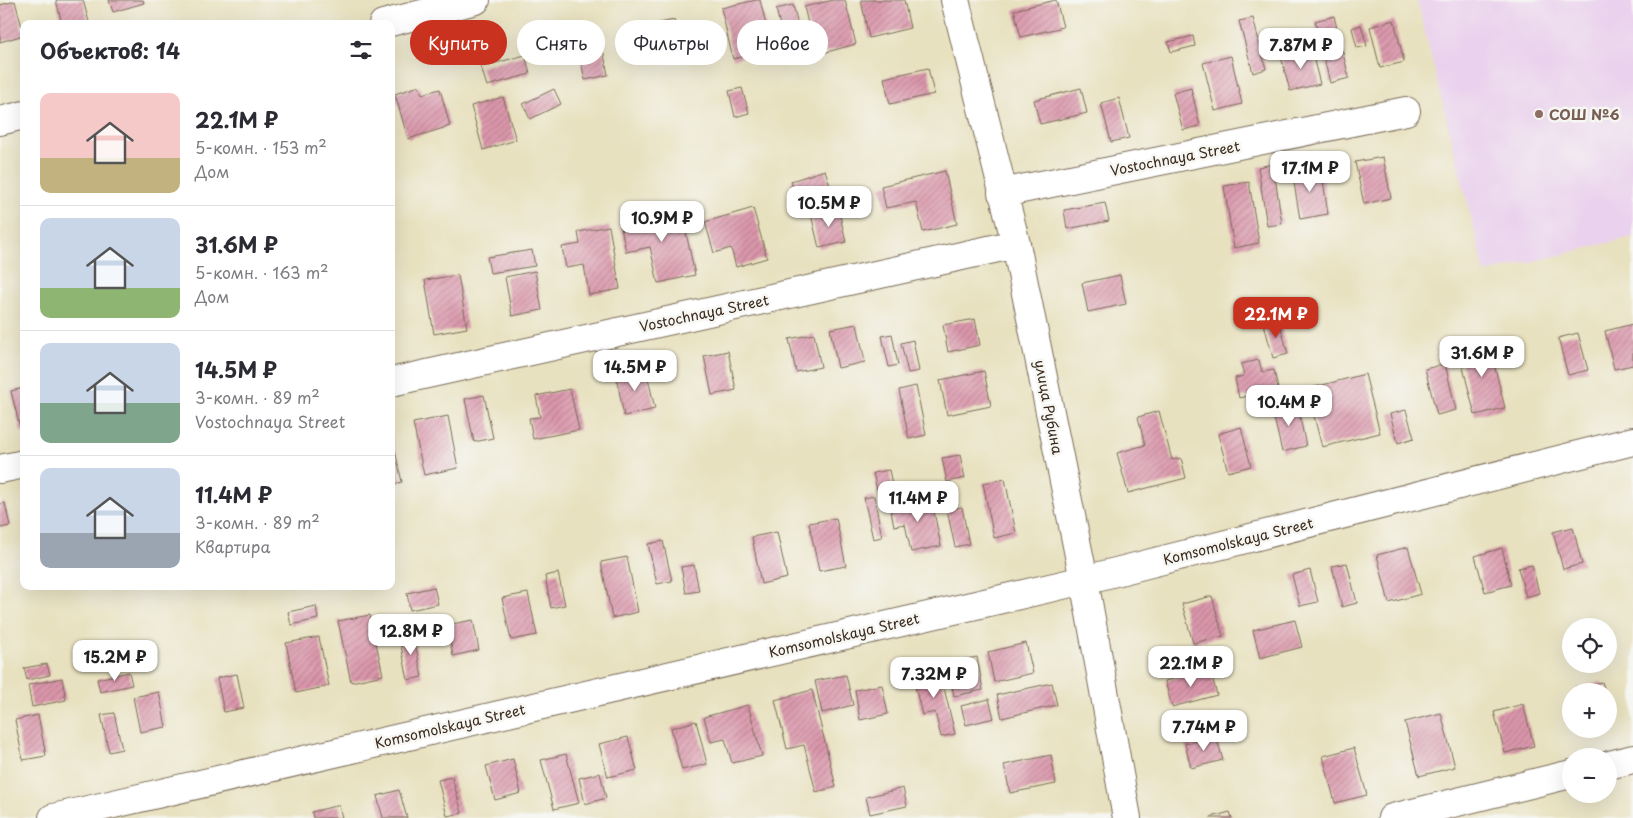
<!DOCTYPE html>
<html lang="ru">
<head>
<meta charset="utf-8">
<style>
  body { margin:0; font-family:"Playpen Sans",sans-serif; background:#f2f2f3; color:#2b2b33; height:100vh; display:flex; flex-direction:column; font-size:19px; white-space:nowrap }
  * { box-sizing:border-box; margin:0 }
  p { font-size:16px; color:#7c7c81 }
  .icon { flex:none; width:28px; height:28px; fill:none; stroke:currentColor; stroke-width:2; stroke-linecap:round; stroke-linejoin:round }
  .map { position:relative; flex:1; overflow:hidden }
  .side { position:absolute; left:20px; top:20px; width:375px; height:570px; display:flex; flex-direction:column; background:#fff; border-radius:10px; box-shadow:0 5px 20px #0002 }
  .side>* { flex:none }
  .banner { position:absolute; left:410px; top:20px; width:475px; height:45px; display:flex; gap:10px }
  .tools { position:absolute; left:1562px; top:618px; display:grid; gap:10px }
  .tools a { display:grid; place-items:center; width:55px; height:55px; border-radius:50%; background:#fff; box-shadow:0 5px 20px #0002; font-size:25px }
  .price { position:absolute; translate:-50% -42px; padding:0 11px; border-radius:10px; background:#fff; color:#222; font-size:16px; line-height:32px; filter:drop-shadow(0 1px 2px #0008) }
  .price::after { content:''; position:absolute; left:50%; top:30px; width:15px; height:11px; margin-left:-8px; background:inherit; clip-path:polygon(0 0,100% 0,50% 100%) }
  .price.active { background:#c8321e; color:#fff }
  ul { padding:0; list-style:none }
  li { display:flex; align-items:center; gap:15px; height:125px; padding:0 20px }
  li+li { border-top:1px solid #e1e1e2 }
  li span { display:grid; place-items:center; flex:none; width:140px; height:100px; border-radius:10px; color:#555 }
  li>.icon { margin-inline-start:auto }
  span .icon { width:60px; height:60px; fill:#fffc; stroke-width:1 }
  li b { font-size:21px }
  h2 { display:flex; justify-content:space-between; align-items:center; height:60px; padding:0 20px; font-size:21px }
  .tag { padding:0 18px; border-radius:22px; background:#fff; box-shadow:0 5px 20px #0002; font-size:18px; line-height:45px }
  .tag.active { background:#c8321e; color:#fff }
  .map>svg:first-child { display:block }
  .built { fill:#ead1ed }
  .building { fill:url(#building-hatch) }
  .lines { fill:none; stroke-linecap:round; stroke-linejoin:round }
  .street-casing { stroke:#786a56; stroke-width:30 }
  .secondary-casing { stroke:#786a56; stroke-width:30 }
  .street { stroke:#fff; stroke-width:28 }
  .secondary { stroke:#fff; stroke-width:28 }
  .education-dot { fill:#8d6e63; stroke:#f6f6f2; stroke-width:2 }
  .labels { text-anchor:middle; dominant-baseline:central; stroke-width:5; stroke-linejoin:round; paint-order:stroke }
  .education-label { font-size:14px; font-weight:bold; fill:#785e54; stroke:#f6f6f2; text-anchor:start }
  .street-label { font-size:14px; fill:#3b2a1e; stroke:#f6f6f2 }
</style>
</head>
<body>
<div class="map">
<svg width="1633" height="818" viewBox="0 0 1633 818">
  <defs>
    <pattern id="building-hatch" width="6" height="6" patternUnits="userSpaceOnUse" patternTransform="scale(1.25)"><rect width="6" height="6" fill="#db97ac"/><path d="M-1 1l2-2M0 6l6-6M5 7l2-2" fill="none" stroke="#b37b8b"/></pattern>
  </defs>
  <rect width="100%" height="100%" fill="#f6f6f2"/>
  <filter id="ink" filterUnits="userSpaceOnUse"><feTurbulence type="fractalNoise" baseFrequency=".02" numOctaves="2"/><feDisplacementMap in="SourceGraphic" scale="10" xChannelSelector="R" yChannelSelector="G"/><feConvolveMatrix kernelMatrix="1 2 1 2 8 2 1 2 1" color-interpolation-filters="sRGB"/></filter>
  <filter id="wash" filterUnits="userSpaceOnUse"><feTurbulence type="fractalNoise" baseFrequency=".0096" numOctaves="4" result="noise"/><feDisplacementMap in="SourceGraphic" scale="20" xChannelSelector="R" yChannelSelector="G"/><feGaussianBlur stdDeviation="1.12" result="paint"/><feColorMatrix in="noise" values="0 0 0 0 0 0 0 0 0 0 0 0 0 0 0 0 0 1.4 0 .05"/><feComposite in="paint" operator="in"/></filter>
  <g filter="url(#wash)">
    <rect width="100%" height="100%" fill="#e8e1bf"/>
    <path class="built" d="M1417,0H1633V237L1485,273Z"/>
    <g id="blocks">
      <path class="building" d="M56,0H83L89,22L83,24H62Z
        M109,0H143L144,3L113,12Z
        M756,0H760L772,50L733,59L721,8Z
        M833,0H845L856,44L816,55L804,7Z
        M861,0H904L910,28L869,38Z
        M1056,0L1063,27L1021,37L1014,10Z
        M15,1L24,35L0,42V5Z
        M793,5L804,49L787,54L776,9Z
        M1334,16L1349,78L1330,83L1315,21Z
        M1253,18L1266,69L1253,73L1239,21Z
        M674,20L681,55L657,60L650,25Z
        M1394,20L1404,62L1380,68L1370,27Z
        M1361,25L1367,46L1357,48L1352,28Z
        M599,29L608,75L585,80L575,34Z
        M1193,36L1195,46L1171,52L1168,42Z
        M1311,49L1320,84L1290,91L1281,57Z
        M525,55L530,74L487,86L481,67Z
        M1231,56L1242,104L1215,111L1203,63Z
        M928,68L934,94L890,104L884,78Z
        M419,86L422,94L440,89L450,126L408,139L395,94Z
        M742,88L749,113L735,117L729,91Z
        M1081,88L1087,113L1040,124L1034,100Z
        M1191,88L1200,126L1183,130L1173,93Z
        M554,89L561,104L530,119L523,104Z
        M503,97L516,140L483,150L471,106Z
        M1119,98L1129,138L1111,142L1101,103Z
        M1383,157L1391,198L1364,204L1355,162Z
        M1273,164L1282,224L1267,226L1258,167Z
        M1321,167L1328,214L1300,219L1292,171Z
        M825,170L831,189L797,200L791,181Z
        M945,171L957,224L923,232L916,202L886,208L881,186Z
        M1249,182L1259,243L1234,248L1224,186Z
        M1105,203L1109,221L1067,229L1064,210Z
        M838,207L846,242L819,248L811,214Z
        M753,208L767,258L736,267L731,248L714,253L705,222Z
        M681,209L695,275L658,283L650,247L626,252L620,222Z
        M609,226L620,289L589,295L584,265L566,268L562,247L580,244L578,232Z
        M532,250L535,266L490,273L487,257Z
        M535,271L542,310L512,316L505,277Z
        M458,275L467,328L434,334L425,280Z
        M1120,275L1126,304L1088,312L1082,283Z
        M975,319L980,345L948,352L943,325Z
        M1279,320L1288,354L1273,358L1264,324Z
        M857,324L865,362L838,368L830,329Z
        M1633,324V365L1614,369L1605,331Z
        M1578,333L1588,370L1568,375L1558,338Z
        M814,334L821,367L796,372L789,339Z
        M892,334L898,365L889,367L882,336Z
        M913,340L919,371L908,373L901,343Z
        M1488,340L1505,408L1475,415L1458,348Z
        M728,351L736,390L712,395L704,356Z
        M1259,360L1262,372L1274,370L1278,389L1239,398L1235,378L1244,376L1241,364Z
        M1445,364L1456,410L1437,415L1425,369Z
        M646,369L655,409L624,416L616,375Z
        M984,371L991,406L947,415L940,380Z
        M1365,374L1380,433L1322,447L1307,389Z
        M916,386L926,435L909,439L899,390Z
        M24,388V431L21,432L11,391Z
        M570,389L579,430L533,439L529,418L540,417L536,396Z
        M484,395L493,438L474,442L465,399Z
        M1297,403L1306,446L1282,452L1272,409Z
        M1406,410L1414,438L1398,443L1390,414Z
        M1159,411L1172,460L1181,458L1186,478L1128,493L1117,453L1145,445L1138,417Z
        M448,416L458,468L424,475L413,423Z
        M1241,427L1251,466L1228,472L1218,434Z
        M391,432L402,482L391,485Z
        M960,455L965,478L947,482L942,458Z
        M889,470L894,494L879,498L873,473Z
        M1005,479L1016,533L994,538L983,483Z
        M874,496L882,537L873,539L864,498Z
        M931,497L941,546L911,552L905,524L894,526L890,506Z
        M5,503L10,526L0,528V504Z
        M962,507L969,544L955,547L947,510Z
        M836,518L846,566L819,571L809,523Z
        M1573,527L1582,564L1563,569L1553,532Z
        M777,532L787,578L761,584L752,537Z
        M663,541L672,581L657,584L648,544Z
        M1408,547L1421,594L1389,603L1377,555Z
        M1502,548L1511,585L1485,592L1475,556Z
        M627,557L638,612L612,618L601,562Z
        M1347,563L1357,603L1342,607L1332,566Z
        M694,565L699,591L686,593L681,567Z
        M1532,565L1539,593L1526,597L1518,568Z
        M1310,570L1318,602L1300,606L1292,575Z
        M558,573L565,605L551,608L545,576Z
        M434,587L438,604L410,610L407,593Z
        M528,593L537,635L511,640L502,598Z
        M1212,596L1223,636L1193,643L1182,604Z
        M316,606L318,619L291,625L288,612Z
        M370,615L383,675L351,682L338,621Z
        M473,620L479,650L453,656L447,625Z
        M1295,620L1302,647L1260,658L1253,630Z
        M413,633L422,677L408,680L399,636Z
        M319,637L329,686L296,693L286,643Z
        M1026,643L1033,673L994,682L988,652Z
        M977,657L983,690L954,696L947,663Z
        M47,664L50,675L27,680L24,668Z
        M939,667L955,734L941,737L935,712L922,715L912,674Z
        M1210,669L1217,695L1172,707L1165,681Z
        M129,672L132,685L100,692L97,679Z
        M237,674L244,708L224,712L217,678Z
        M846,675L853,705L822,713L815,681Z
        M62,678L66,700L32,707L28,685Z
        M1602,682L1605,691H1578L1577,688Z
        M1052,683L1057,705L1002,718L997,695Z
        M882,685L888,714L860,720L855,690Z
        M812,690L836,787L816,792L804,745L787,749L775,700Z
        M159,692L166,727L140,732L133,697Z
        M989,699L994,718L966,725L961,706Z
        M1523,704L1534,746L1505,753L1494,712Z
        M748,705L762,756L732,763L725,739L711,742L704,717Z
        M114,713L122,749L109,752L101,715Z
        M1441,713L1455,767L1419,776L1405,722Z
        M38,715L46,756L23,760L15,720Z
        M696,721L707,764L682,770L671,728Z
        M1216,736L1223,760L1191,768L1185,744Z
        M628,737L637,770L608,777L599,744Z
        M1354,748L1367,795L1335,803L1323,756Z
        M566,754L579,803L554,809L541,760Z
        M1051,755L1056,784L1010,793L1004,765Z
        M513,759L521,793L495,800L486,766Z
        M600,773L606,798L585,804L579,778Z
        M452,777L462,813L447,816L438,780Z
        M903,788L907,806L870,814L866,797Z
        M399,790L407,818H383L377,796Z
        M339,805L342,818H313L312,812Z
        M1230,812L1232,818H1211V817Z"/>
    </g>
  </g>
  <g filter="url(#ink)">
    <use href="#blocks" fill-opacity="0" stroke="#786a56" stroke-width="1"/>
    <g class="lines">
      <g class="street-casing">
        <path id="street" d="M955,0L1016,244L1084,580L1127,818
          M383,24L476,0
          M0,121L24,115
          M1002,193L1406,111
          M391,382L1016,244
          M0,469L24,464
          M1609,765L1633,759
          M1392,818L1571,774"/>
      </g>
      <g class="secondary-casing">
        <path id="secondary" d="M53,818L1084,580L1633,441"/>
      </g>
      <use href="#street" class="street"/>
      <use href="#secondary" class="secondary"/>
    </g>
  </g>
  <circle class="education-dot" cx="1539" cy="114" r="5"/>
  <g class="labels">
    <g class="education-label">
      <text x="1549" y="114">СОШ №6</text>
    </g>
    <g class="street-label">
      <text transform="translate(1175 158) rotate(-11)">Vostochnaya Street</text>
      <text transform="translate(704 313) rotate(-12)">Vostochnaya Street</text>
      <text transform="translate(1049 407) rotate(79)">улица Рубина</text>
      <text transform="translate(1238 541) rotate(-14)">Komsomolskaya Street</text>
      <text transform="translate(844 635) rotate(-13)">Komsomolskaya Street</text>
      <text transform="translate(450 726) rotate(-13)">Komsomolskaya Street</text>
    </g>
  </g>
</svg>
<div class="tools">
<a><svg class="icon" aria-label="locate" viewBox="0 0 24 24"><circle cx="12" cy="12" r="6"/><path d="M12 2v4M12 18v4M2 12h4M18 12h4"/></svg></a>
<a>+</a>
<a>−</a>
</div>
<b class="price" style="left:1301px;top:70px">7.87M ₽</b>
<b class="price" style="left:1310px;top:193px">17.1M ₽</b>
<b class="price" style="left:829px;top:228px">10.5M ₽</b>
<b class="price" style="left:662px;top:243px">10.9M ₽</b>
<b class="price active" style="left:1276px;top:339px">22.1M ₽</b>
<b class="price" style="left:1482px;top:378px">31.6M ₽</b>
<b class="price" style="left:635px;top:392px">14.5M ₽</b>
<b class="price" style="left:1289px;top:427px">10.4M ₽</b>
<b class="price" style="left:918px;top:523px">11.4M ₽</b>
<b class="price" style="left:411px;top:656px">12.8M ₽</b>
<b class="price" style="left:115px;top:682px">15.2M ₽</b>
<b class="price" style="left:1191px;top:688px">22.1M ₽</b>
<b class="price" style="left:934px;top:699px">7.32M ₽</b>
<b class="price" style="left:1204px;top:752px">7.74M ₽</b>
<div class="banner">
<a class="tag active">Купить</a>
<a class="tag">Снять</a>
<a class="tag">Фильтры</a>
<a class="tag">Новое</a>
</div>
<section class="side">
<h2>Объектов: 14<svg class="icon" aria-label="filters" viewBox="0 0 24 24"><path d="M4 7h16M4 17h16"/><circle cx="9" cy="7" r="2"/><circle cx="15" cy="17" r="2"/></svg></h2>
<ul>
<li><span style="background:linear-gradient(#f6c9c9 65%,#c2b280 0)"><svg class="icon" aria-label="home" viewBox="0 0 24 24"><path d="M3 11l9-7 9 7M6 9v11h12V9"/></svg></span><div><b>22.1M ₽</b><p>5-комн. · 153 m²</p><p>Дом</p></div></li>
<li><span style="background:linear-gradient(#c9d6e8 70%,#8fb573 0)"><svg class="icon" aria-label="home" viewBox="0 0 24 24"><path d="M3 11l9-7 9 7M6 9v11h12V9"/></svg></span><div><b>31.6M ₽</b><p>5-комн. · 163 m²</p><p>Дом</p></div></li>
<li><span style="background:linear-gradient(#c9d6e8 60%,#7fa58c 0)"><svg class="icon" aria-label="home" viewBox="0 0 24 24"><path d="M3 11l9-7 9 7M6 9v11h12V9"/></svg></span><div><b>14.5M ₽</b><p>3-комн. · 89 m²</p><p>Vostochnaya Street</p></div></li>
<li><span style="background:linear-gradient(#c9d6e8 65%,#9aa5b1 0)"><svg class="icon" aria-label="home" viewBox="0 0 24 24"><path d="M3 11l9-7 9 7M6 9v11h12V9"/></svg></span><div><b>11.4M ₽</b><p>3-комн. · 89 m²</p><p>Квартира</p></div></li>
</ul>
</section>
</div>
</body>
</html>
